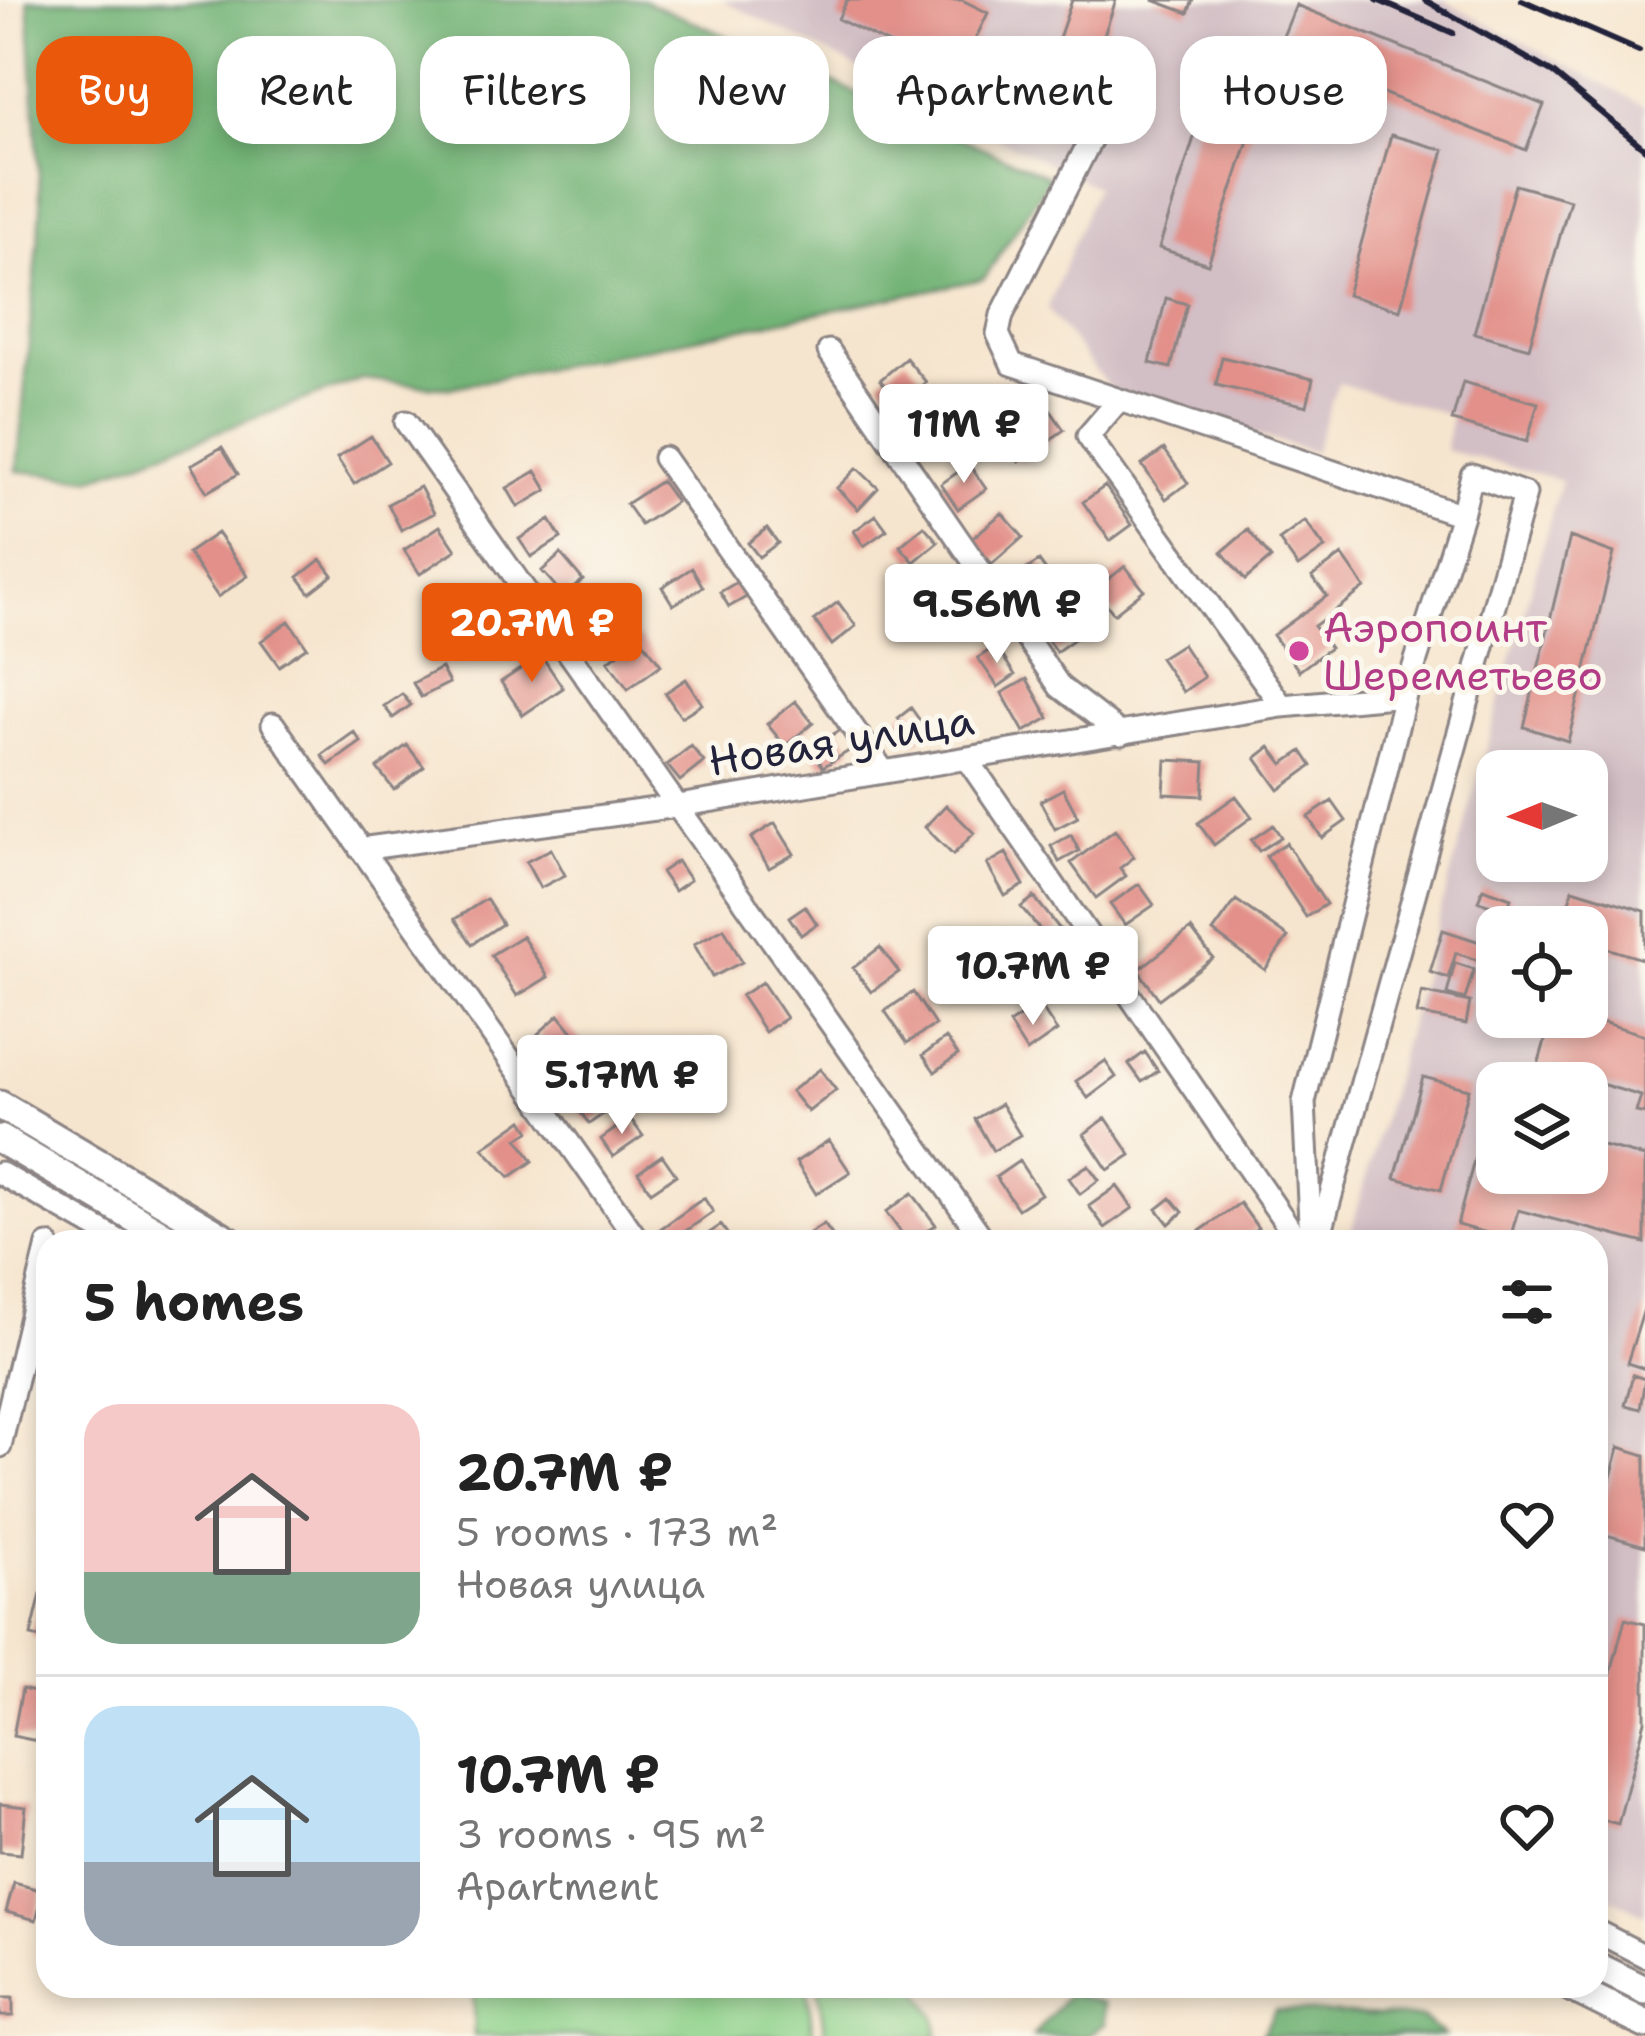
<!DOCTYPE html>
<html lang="en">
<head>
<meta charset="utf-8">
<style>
  body { margin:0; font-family:"Shantell Sans",sans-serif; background:#f2f2f2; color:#222; height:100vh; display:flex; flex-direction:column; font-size:45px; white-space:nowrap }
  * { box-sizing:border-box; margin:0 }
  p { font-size:39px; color:#767676 }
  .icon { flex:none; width:66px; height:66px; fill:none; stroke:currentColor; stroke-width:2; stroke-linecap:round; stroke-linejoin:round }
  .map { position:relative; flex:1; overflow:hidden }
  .side { position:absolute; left:36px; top:1230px; width:1572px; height:768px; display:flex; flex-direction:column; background:#fff; border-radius:36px; box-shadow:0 6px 18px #0003 }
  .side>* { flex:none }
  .guide { position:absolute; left:36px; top:36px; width:1575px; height:108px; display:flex; gap:24px }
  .needle { width:78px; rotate:269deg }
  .tools { position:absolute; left:1476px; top:750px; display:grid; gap:24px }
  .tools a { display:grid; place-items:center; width:132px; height:132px; border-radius:24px; background:#fff; box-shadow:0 6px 18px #0003; font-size:60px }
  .price { position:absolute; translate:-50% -102px; padding:0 27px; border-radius:12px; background:#fff; color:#222; font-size:39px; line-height:78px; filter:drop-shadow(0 3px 6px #0008) }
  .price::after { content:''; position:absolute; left:50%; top:72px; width:36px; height:27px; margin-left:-18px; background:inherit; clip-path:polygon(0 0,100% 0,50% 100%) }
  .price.current { background:#ea580c; color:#fff }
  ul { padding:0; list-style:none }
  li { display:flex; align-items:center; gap:36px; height:300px; padding:0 48px }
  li+li { border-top:3px solid #e0e0e0 }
  li span { display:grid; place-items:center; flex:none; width:336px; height:240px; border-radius:36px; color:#555 }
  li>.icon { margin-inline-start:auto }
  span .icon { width:144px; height:144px; fill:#fffc; stroke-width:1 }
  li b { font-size:51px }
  h2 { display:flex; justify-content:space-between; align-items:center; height:144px; padding:0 48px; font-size:51px }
  .tag { padding:0 42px; border-radius:36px; background:#fff; box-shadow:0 6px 18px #0003; font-size:42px; line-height:108px }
  .tag.current { background:#ea580c; color:#fff }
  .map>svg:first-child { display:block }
  .industrial { fill:#d2bec5; fill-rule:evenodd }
  .green { fill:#8ed18a; stroke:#587a62; stroke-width:3 }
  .forest { fill:#72b376; stroke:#4a6a58; stroke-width:3 }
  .building { fill:#e29089 }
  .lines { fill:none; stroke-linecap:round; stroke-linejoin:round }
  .minor-casing { stroke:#8c8484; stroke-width:27 }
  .major-casing { stroke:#8c8484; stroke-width:33 }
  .minor { stroke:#fff; stroke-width:21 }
  .major { stroke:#fff; stroke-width:27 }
  .rail { stroke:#22223b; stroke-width:6 }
  .hotel-dot { fill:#d1479c; stroke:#fbf7ec; stroke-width:4.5 }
  .labels { text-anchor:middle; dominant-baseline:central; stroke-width:10; stroke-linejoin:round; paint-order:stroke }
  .hotel-label { font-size:42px; fill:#b23c85; stroke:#fbf7ec; text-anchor:start }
  .street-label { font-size:42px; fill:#22223b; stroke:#fbf7ec }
</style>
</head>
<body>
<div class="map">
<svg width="1645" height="2036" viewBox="0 0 1645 2036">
  <rect width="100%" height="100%" fill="#fbf7ec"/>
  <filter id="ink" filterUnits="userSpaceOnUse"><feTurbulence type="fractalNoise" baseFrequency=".00833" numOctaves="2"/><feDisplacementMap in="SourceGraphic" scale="24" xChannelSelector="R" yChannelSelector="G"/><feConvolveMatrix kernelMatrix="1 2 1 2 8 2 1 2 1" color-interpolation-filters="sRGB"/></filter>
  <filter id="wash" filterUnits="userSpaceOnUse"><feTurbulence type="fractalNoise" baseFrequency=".004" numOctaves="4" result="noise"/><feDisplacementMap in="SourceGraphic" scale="48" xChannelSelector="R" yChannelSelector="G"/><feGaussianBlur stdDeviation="2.7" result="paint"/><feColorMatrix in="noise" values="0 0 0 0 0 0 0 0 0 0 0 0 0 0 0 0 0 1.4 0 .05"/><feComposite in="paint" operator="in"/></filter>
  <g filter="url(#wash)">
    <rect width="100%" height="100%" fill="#f6e5ce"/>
    <path class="industrial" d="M722,0H1443L1645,106V1914L1596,1891V1242H1348L1561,480L1445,450L1451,415L1338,383L1314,452L1114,394L1047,309L1096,187ZM1497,771H1587V861H1497ZM1497,927H1587V1017H1497ZM1497,1083H1587V1173H1497Z"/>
    <path class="green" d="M473,1986H807L813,2036H474Z
      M818,1986H915L936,2017L938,2036H825Z"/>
    <path class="forest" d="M28,0H643L1050,177L984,279L449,388L362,379L92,478L17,471L41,211Z
      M1069,1993L1104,2003L1105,2024L1087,2036H1033Z
      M1275,2010L1422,2018L1444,2036H1261Z"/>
    <g id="blocks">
      <path class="building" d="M847,0H962L988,13L957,77L838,19Z
        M1072,0H1116L1091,73L1114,80L1106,103L1044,82Z
        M1153,0H1193L1188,13Z
        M1296,5L1544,105L1526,150L1277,51Z
        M1203,109L1253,125L1208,264L1159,248Z
        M1391,135L1444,150L1400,310L1347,295Z
        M1515,185L1570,200L1529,348L1474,333Z
        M1166,298L1187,304L1171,368L1150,363Z
        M1222,357L1313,379L1307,406L1216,385Z
        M906,358L926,382L900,404L880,380Z
        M1463,382L1538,403L1527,442L1452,421Z
        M1051,411L1064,430L1019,462L1006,443Z
        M371,436L388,462L354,484L337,458Z
        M222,447L238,474L207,492L191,465Z
        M1164,449L1188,483L1166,499L1142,465Z
        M969,464L986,489L958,509L941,484Z
        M857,468L878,488L858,509L837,488Z
        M536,471L547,490L518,507L507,488Z
        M661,481L676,502L641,525L626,504Z
        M1105,486L1132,525L1110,541L1083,502Z
        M420,487L434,513L401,530L388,504Z
        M1002,513L1023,537L992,564L971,539Z
        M876,515L887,530L864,546L854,531Z
        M550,520L561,538L531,557L519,539Z
        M1305,521L1325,548L1298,567L1279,540Z
        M440,526L456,550L420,574L404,550Z
        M924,526L938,542L914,562L900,546Z
        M767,528L778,543L759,557L748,543Z
        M1248,530L1271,558L1245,580L1222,552Z
        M217,533L248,576L218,597L188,553Z
        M1570,537L1614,553L1568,741L1524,727Z
        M561,554L583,580L564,596L542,571Z
        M1342,555L1365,588L1314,626L1330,648L1299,671L1273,635L1327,596L1312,577Z
        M321,559L333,575L310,593L298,577Z
        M1039,561L1057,586L1023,609L1005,584Z
        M1125,566L1144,590L1114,614L1095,590Z
        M692,568L703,587L673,605L662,587Z
        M959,571L989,612L974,623L944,582Z
        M739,581L748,596L729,607L720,592Z
        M838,602L856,626L832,645L814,620Z
        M1071,603L1090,628L1056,652L1038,627Z
        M289,621L307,647L279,666L261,641Z
        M640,637L661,665L628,689L608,661Z
        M1182,644L1204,677L1183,692L1160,658Z
        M996,646L1015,675L998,687L978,658Z
        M541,655L563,688L523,715L501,682Z
        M441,668L449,683L421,697L413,683Z
        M686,679L702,704L681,717L665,693Z
        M1027,679L1049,718L1024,732L1002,693Z
        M402,694L411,705L393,718L384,706Z
        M795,701L813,723L785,746L767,724Z
        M911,708L928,732L914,742L898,718Z
        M840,730L852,749L823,767L811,748Z
        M354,732L361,742L329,765L322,755Z
        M407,745L424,767L394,790L377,768Z
        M691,746L704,762L680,781L667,765Z
        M1270,747L1283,764L1302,751L1312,766L1279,790L1256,758Z
        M1166,760L1205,762L1203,796L1164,794Z
        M1063,789L1078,817L1055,829L1040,801Z
        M1236,796L1252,817L1214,845L1198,823Z
        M1332,801L1346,821L1322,838L1308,817Z
        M946,805L974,833L953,855L925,827Z
        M775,823L794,854L769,868L751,838Z
        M1273,825L1281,837L1259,851L1251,840Z
        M1115,830L1134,857L1120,868L1126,876L1096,898L1071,863Z
        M1071,835L1079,851L1059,862L1051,846Z
        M1286,843L1326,904L1306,917L1266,856Z
        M551,849L565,875L540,888L526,862Z
        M1006,853L1024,885L1005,896L987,864Z
        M677,861L690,880L674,891L661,872Z
        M1139,884L1154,905L1125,925L1110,904Z
        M1483,888L1511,898L1507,910L1478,901Z
        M1573,889L1645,911V960L1587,942V927H1561Z
        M1034,897L1059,928L1047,938L1021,907Z
        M486,899L502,924L472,944L455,919Z
        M1236,900L1288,937L1265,970L1213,932Z
        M805,906L817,924L801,935L789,917Z
        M724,928L742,962L712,977L694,944Z
        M1191,929L1213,958L1159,999L1138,970Z
        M1443,930L1489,945L1483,962L1456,953L1448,978L1430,972Z
        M522,936L548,977L517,996L491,955Z
        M880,947L899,972L871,992L853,968Z
        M1455,963L1474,969L1465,999L1447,994Z
        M762,982L786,1018L765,1032L741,996Z
        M913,992L935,1025L907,1043L885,1011Z
        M1422,992L1470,1002L1466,1024L1417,1014Z
        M1039,1004L1057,1031L1027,1052L1009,1024Z
        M559,1015L595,1059L574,1077L538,1034Z
        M1552,1017H1585L1645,1035V1114L1636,1112L1641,1096L1538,1065Z
        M946,1038L958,1055L935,1072L923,1055Z
        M1145,1052L1158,1071L1142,1082L1129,1064Z
        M1105,1061L1116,1077L1088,1098L1076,1081Z
        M820,1069L836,1090L808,1112L791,1091Z
        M600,1070L622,1101L589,1124L567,1093Z
        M1423,1077L1469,1089L1441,1190L1395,1178Z
        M1001,1104L1020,1135L993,1151L975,1119Z
        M1486,1115L1497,1118V1173H1587V1142L1645,1157V1243L1518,1210L1510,1239L1457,1225Z
        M630,1118L643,1136L613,1157L601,1139Z
        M1106,1118L1131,1155L1108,1170L1084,1134Z
        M523,1120L530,1131L518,1139L533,1161L510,1177L483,1148Z
        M829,1140L850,1172L816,1194L796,1162Z
        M662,1155L676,1175L651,1192L638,1172Z
        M1019,1161L1041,1194L1018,1209L996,1177Z
        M1088,1165L1099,1180L1080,1194L1069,1178Z
        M1117,1186L1133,1208L1105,1228L1089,1206Z
        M912,1193L936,1225L908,1242L886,1212Z
        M704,1198L713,1212L670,1242H659L653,1234Z
        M1171,1198L1183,1212L1169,1224L1157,1209Z
        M1240,1203L1258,1228L1238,1242H1207L1200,1231Z
        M824,1224L837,1242H816L810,1233Z
        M721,1225L733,1242H696Z
        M1645,1306V1369L1627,1363Z
        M1633,1375L1645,1379L1640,1409L1625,1405Z
        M1619,1447L1645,1455V1546L1596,1532Z
        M41,1594L48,1596V1640L31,1636Z
        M1625,1619L1645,1624V1721L1618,1824L1596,1818V1729Z
        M22,1689L47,1695L37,1741L13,1736Z
        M0,1804L26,1807L21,1854L0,1852Z
        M14,1883L44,1891L36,1920L6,1912Z
        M0,1998H13V2016H0Z"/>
    </g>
  </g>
  <g filter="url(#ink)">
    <use href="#blocks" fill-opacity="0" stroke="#8c8484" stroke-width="3"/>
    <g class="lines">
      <g class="minor-casing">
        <path id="minor" d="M1101,119L1002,315L998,334L1012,364L1462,515L1472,475L1525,494L1318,1242
          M829,351L1060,687L1121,734
          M1119,400L1088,436L1282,706
          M406,422L985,1242
          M664,458L884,772
          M273,724L639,1242
          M968,760L1299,1242
          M360,849L678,806L1282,706L1405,695
          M0,1173L121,1242
          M1311,1241L1304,1102L1405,695L1462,515
          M0,1446L48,1245
          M1596,1931L1645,1956"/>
      </g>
      <g class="major-casing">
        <path id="major" d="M0,1105L232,1242
          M0,1139L175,1242
          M1596,1966L1645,1990
          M1569,1986L1645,2024"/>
      </g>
      <use href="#minor" class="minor"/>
      <use href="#major" class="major"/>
      <path class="rail" d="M1377,0L1453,33
        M1425,0L1553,73L1645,149
        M1522,0L1639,51"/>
    </g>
  </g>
  <circle class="hotel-dot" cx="1299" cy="651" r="12"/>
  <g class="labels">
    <g class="hotel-label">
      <text x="1323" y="627">Аэропоинт<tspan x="1323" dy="48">Шереметьево</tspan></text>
    </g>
    <g class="street-label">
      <text transform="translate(841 740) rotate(-9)">Новая улица</text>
    </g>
  </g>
</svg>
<div class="tools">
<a><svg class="needle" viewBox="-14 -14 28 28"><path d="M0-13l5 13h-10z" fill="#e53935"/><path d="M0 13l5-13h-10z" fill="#767676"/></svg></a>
<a><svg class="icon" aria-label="locate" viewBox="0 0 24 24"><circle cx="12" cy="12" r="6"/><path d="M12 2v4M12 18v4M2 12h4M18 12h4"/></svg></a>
<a><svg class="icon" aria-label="layers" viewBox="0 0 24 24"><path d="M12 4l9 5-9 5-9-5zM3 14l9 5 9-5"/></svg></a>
</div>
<b class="price" style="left:964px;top:486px">11M ₽</b>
<b class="price" style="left:997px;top:666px">9.56M ₽</b>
<b class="price current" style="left:532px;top:685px">20.7M ₽</b>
<b class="price" style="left:1033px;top:1028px">10.7M ₽</b>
<b class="price" style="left:622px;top:1137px">5.17M ₽</b>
<div class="guide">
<a class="tag current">Buy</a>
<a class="tag">Rent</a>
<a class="tag">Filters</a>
<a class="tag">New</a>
<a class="tag">Apartment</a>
<a class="tag">House</a>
</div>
<section class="side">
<h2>5 homes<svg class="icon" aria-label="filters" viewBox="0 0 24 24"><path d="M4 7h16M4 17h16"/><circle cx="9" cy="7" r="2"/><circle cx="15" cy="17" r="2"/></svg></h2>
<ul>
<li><span style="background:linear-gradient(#f6c9c9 70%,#7fa58c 0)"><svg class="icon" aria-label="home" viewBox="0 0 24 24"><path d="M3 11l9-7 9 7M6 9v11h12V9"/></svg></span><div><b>20.7M ₽</b><p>5 rooms · 173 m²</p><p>Новая улица</p></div><svg class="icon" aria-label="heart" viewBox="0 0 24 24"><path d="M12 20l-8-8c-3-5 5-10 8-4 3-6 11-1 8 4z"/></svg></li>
<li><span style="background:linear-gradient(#bfe0f5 65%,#9aa5b1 0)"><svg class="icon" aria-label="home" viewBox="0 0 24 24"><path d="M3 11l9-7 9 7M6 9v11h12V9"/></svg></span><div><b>10.7M ₽</b><p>3 rooms · 95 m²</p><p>Apartment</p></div><svg class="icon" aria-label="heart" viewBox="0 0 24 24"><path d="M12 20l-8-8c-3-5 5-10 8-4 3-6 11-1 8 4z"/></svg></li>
</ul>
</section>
</div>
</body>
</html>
